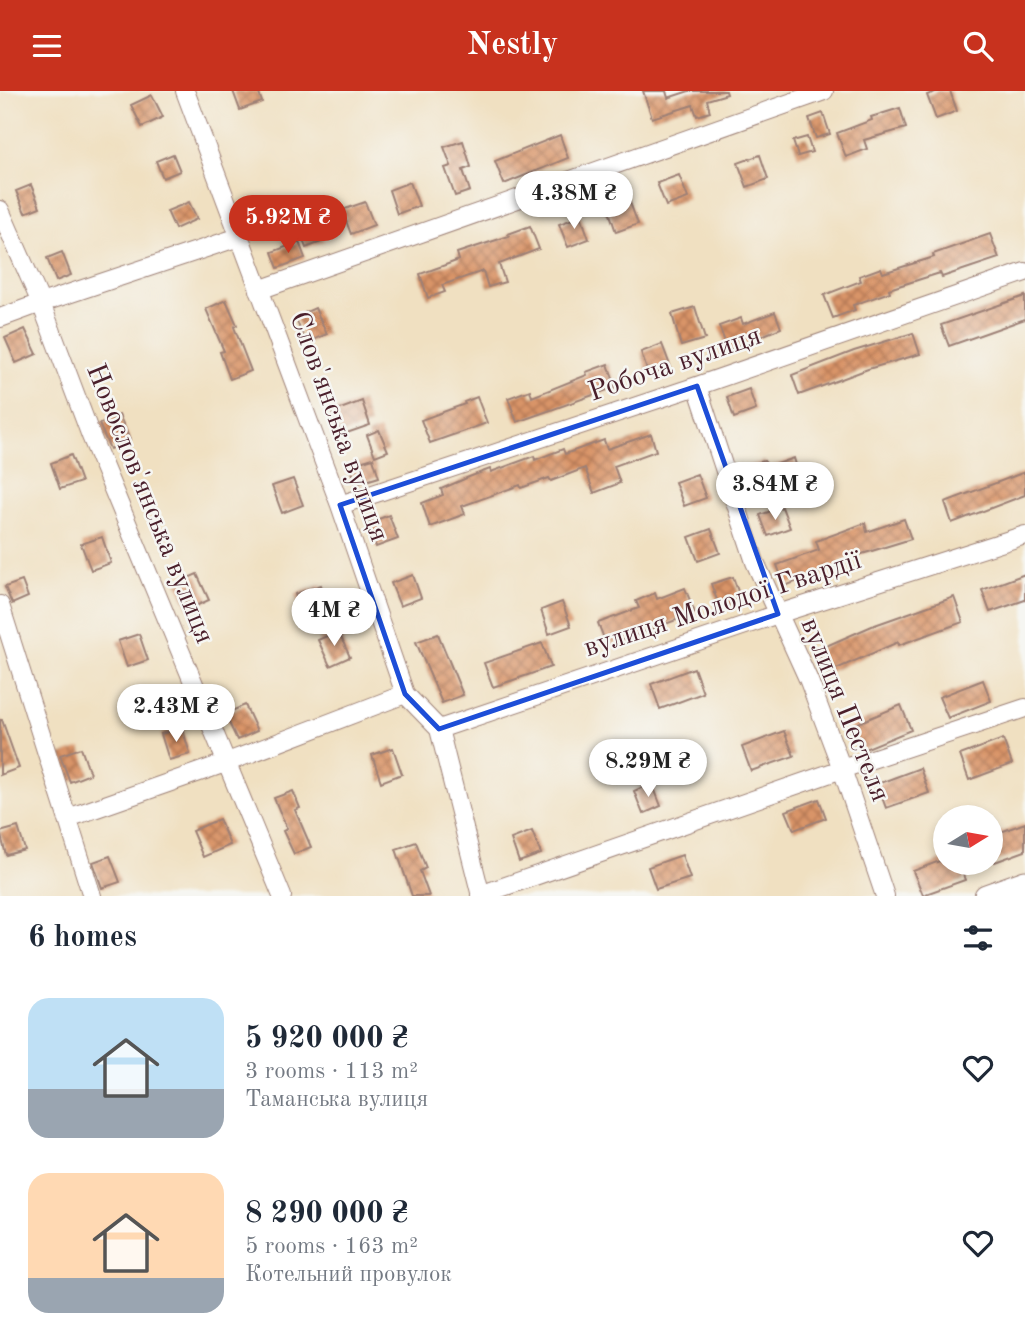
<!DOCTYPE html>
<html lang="en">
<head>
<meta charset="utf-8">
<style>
  body { margin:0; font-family:"Old Standard TT",serif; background:#f2f2f3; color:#1f2937; height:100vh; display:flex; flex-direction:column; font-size:26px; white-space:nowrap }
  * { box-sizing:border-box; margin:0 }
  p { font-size:23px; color:#747a83 }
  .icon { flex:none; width:38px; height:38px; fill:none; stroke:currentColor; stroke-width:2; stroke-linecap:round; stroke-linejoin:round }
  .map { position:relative; height:805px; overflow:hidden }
  .side { display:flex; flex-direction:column; background:#fff; flex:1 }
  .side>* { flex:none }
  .needle { width:46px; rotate:79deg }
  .controls { position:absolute; left:933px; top:714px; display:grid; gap:14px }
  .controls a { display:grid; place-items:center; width:70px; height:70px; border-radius:50%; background:#fff; box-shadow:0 4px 10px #0003; font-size:35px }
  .price { position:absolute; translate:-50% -60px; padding:0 16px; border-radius:24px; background:#fff; color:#222; font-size:23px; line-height:46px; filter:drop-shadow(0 2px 4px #0008) }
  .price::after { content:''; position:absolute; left:50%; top:42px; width:21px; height:16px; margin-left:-10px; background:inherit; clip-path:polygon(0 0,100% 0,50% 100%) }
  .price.active { background:#c8321e; color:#fff }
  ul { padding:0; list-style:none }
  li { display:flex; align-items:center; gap:21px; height:175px; padding:0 28px }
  li span { display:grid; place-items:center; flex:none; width:196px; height:140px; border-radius:21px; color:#555 }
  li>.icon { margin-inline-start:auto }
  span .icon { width:84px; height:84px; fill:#fffc; stroke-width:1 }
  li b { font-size:30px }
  h2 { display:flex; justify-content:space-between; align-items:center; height:84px; padding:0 28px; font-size:30px }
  header { display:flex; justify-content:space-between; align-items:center; height:91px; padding:0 28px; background:#c8321e; color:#fff; font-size:32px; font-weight:800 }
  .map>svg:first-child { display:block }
  .building { fill:url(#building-cross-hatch) }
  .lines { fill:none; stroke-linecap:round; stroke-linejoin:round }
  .minor-casing { stroke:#9d8076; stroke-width:20 }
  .tertiary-casing { stroke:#9d8076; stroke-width:25 }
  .minor { stroke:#fff; stroke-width:18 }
  .tertiary { stroke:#fff; stroke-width:23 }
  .marked { fill:none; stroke:#1d4ed8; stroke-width:5; stroke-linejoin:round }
  .labels { text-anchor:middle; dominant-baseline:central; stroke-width:5; stroke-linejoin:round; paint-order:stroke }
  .street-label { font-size:28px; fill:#4a1f2b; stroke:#f6f6f2 }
</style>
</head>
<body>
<header><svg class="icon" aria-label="menu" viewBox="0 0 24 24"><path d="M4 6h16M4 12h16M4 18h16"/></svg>Nestly<svg class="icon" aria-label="search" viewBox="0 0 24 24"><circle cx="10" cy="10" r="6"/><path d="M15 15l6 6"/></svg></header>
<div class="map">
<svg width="1025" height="805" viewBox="0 0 1025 805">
  <defs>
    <pattern id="building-cross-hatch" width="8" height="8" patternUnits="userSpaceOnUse" patternTransform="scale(1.75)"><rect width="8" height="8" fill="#d99467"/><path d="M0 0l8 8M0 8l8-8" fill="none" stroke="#b27855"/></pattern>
  </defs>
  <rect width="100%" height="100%" fill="#f6f6f2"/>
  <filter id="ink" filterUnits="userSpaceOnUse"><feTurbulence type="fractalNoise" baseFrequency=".0143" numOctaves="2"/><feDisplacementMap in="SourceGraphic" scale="14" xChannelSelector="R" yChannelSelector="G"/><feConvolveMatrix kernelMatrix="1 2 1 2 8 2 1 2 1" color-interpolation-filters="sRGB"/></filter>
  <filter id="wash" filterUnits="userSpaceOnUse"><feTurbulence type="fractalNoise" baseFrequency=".00686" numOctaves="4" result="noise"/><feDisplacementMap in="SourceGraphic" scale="28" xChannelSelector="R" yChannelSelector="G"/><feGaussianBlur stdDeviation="1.57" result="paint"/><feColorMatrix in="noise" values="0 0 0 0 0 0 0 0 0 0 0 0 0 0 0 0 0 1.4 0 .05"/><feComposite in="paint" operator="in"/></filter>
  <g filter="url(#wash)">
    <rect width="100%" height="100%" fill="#f0e0c1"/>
    <g id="blocks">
      <path class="building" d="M233,0H258L262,11L240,19Z
        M643,0H666L668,7L689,0H726L727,3L707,9L710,21L697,25L693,14L652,27Z
        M938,0H950L957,20L936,28L927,4Z
        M152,4L163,26L142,36L131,14Z
        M900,17L906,37L864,49L867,58L846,66L837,42L872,29L871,26Z
        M823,22L830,43L816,47L809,27Z
        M560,44L568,67L504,93L495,70Z
        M807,46L812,61L798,65L793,50Z
        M463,50L471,76L463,79L470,100L455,105L445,77L451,75L444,56Z
        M173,63L180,80L163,87L156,70Z
        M760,64L768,88L747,96L738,72Z
        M679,84L688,107L666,115L657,92Z
        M410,91L419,115L397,123L389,99Z
        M31,94L40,116L25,122L16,100Z
        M629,109L638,133L616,141L608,117Z
        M189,111L197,128L175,138L167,120Z
        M365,111L374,134L351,143L342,119Z
        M314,121L324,150L306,157L295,128Z
        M581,125L589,148L568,156L559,133Z
        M530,135L539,158L499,173L505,191L488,196L483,180L442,194L445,201L428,207L420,183L459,169L457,162L509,145L508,143Z
        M990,143L999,167L942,186L940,182L889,198L890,201L853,214L855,219L833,227L824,204L861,190L859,185L881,177L883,182L934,166L933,163Z
        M299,151L305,167L278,177L272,161Z
        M62,161L71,184L56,190L47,167Z
        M1025,205V228L949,255L941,234Z
        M226,209L237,234L234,236L251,280L230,288L220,261L224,260L206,218Z
        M695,216L705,248L681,255L672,223Z
        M315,217L327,243L306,252L295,226Z
        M775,221L781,237L728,259L719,235L741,227L743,233Z
        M25,238L37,263L16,272L5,247Z
        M913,242L920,263L868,278L799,304L792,284L854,260Z
        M662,253L671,277L649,285L641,261Z
        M608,273L616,296L517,331L508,307L530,299L532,306L587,284L586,281Z
        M749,298L756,319L734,327L727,306Z
        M477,306L487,332L430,352L421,329L465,313L464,311Z
        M362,310L370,334L341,344L332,321Z
        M119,324L130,349L110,358L99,333Z
        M379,339L388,360L375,365L367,344Z
        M651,343L656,360L614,375L620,392L594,402L585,377L551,390L549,387L521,397L520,394L462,415L465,423L430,436L422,412L443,404L441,398L469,386L490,378L491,381L534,365L535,369L563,358L565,363L604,349L607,358Z
        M71,364L81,391L60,398L51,372Z
        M373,367L379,386L356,393L350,374Z
        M794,367L799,384L752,399L744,376L764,370L769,376Z
        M1025,381V404L952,432L945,411Z
        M697,383L706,407L684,415L675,391Z
        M293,388L303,414L282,422L272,395Z
        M782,416L790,437L768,445L760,424Z
        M389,424L398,448L376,456L368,432Z
        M904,428L911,448L839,470L840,474L785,495L777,474L819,459L816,450L865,432L867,441Z
        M711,438L720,462L698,470L689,446Z
        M102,446L111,472L91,479L81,453Z
        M197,483L209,509L189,518L177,492Z
        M1025,483V509L990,521L982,499Z
        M413,484L421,507L400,515L391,492Z
        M733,486L741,509L720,517L711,493Z
        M22,490L28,506L12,513L5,496Z
        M321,494L329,515L302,524L295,503Z
        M685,497L695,522L607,555L598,532L639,517L636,510L655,502L657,508Z
        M954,506L963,531L899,554L898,551L827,582L817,559L872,535Z
        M562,511L571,535L549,543L541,519Z
        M338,540L350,566L330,575L318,549Z
        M139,543L148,569L127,576L118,550Z
        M438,543L463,604L442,612L416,551Z
        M542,552L551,576L493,596L484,572Z
        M694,577L703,602L660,618L651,593Z
        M983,589L991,610L948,627L939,606Z
        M245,614L257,640L237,649L225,623Z
        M901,614L911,639L860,660L851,635Z
        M0,629H2L19,677L0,684Z
        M182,636L190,663L169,669L161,643Z
        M784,640L794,665L751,680L742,656Z
        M1003,648L1012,673L969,689L960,664Z
        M81,657L90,683L70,691L60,664Z
        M393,657L402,683L381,691L372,664Z
        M920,677L929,702L886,717L877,693Z
        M652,692L661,715L643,723L634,700Z
        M293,700L300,717L295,719L311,756L294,763L283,740L287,738L274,707Z
        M819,708L826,727L794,739L786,720Z
        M219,728L230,754L203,766L192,740Z
        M1025,732V760L995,771L990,759V745Z
        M18,736L25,759L6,764L0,741Z
        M532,740L541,763L519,771L511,748Z
        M416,751L426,777L420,780L429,805H412L396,758Z
        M682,764L690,787L656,798L648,776Z
        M110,765L120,791L102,797L93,771Z
        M945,768V772H959L965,789L923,804L913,780Z"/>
    </g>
  </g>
  <g filter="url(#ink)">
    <use href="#blocks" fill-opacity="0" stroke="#9d8076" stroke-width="2"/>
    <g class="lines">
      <g class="minor-casing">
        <path id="minor" d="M185,0L340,414L405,603L439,638L481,805
          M0,119L41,212L91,345L282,805
          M259,199L824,0
          M0,227L41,212L239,146
          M697,295L755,471L809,590L842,678L885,805
          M340,414L697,295L1025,181
          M0,514L92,805
          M439,638L778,523L1025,444
          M68,727L225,672L405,603
          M480,804L842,678L1025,617"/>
      </g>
      <g class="tertiary-casing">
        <path id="tertiary" d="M986,805L1025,791"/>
      </g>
      <use href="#minor" class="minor"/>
      <use href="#tertiary" class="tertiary"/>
    </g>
  </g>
  <path class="marked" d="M697,295L778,523L439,638L405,603L340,414Z"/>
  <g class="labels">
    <g class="street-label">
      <text transform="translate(675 274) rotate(-19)">Робоча вулиця</text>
      <text transform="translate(338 336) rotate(70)">Слов'янська вулиця</text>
      <text transform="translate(149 413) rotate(68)">Новослов'янська вулиця</text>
      <text transform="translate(723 514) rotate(-18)">вулиця Молодої Гвардії</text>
      <text transform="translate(844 619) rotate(68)">вулиця Пестеля</text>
    </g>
  </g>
</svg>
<div class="controls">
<a><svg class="needle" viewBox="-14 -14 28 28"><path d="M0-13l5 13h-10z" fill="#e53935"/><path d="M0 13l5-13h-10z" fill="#747a83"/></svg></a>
</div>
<b class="price" style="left:574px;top:140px">4.38M ₴</b>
<b class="price active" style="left:288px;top:164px">5.92M ₴</b>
<b class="price" style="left:775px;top:431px">3.84M ₴</b>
<b class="price" style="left:334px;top:557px">4M ₴</b>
<b class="price" style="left:176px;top:653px">2.43M ₴</b>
<b class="price" style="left:648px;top:708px">8.29M ₴</b>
</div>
<section class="side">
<h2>6 homes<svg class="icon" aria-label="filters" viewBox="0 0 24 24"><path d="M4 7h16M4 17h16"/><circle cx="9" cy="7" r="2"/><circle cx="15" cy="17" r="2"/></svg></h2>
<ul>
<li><span style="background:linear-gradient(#bfe0f5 65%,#9aa5b1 0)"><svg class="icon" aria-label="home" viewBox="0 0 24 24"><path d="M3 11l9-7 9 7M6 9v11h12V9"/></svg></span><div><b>5 920 000 ₴</b><p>3 rooms · 113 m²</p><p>Таманська вулиця</p></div><svg class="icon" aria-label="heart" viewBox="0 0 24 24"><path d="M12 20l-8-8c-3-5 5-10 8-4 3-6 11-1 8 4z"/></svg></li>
<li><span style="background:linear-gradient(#ffd9b3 75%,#9aa5b1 0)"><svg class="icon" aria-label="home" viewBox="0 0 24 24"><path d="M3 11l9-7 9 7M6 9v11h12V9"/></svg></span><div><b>8 290 000 ₴</b><p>5 rooms · 163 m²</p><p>Котельний провулок</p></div><svg class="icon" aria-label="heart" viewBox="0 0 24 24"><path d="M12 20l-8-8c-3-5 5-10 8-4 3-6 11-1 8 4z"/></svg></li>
</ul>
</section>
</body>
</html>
